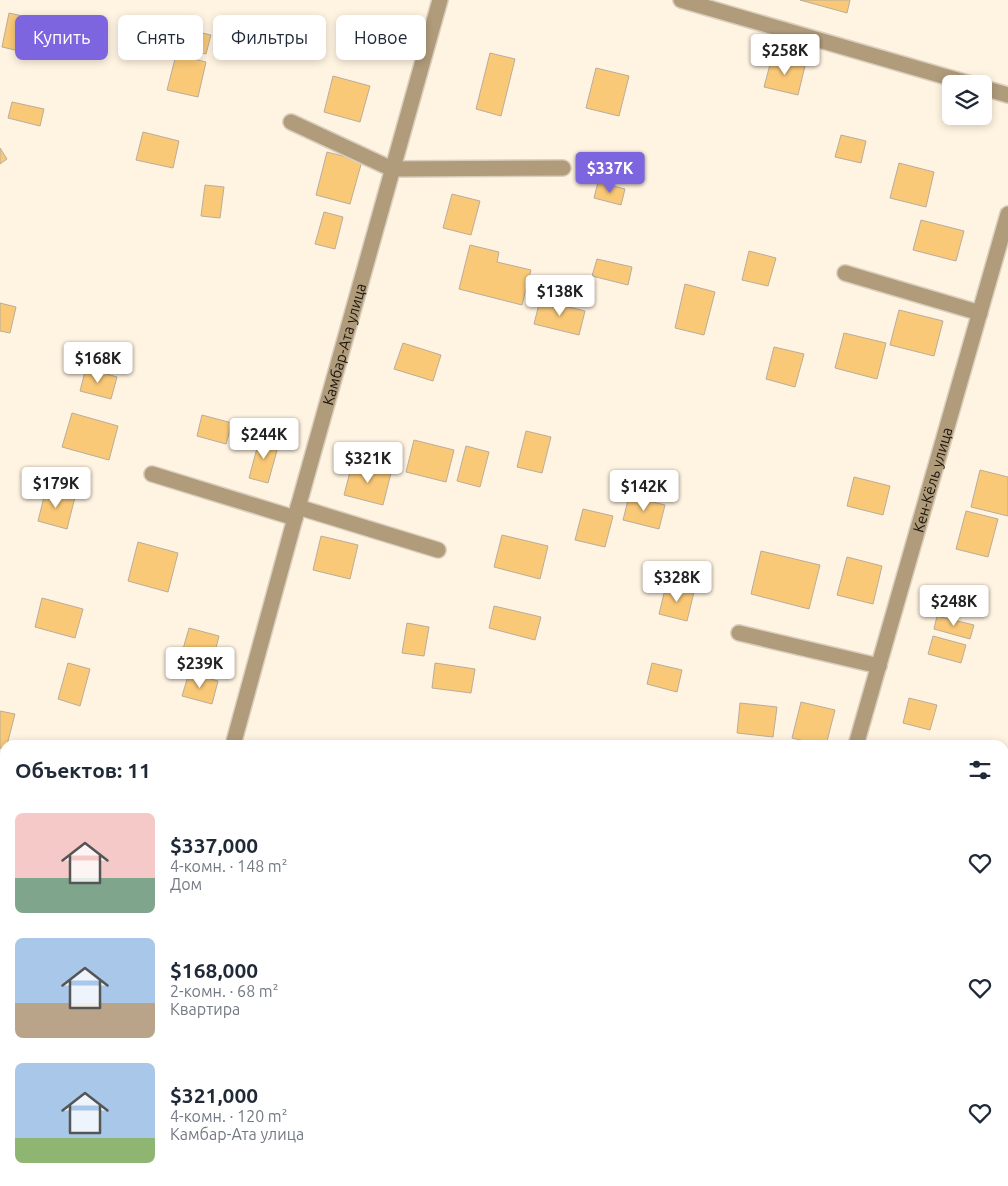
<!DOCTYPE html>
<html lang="ru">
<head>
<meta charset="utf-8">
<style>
  body { margin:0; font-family:Ubuntu,sans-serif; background:#f6f6f7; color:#1f2937; height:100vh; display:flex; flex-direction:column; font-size:19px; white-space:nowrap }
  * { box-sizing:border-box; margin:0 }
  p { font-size:16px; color:#747a83 }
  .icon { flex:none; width:28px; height:28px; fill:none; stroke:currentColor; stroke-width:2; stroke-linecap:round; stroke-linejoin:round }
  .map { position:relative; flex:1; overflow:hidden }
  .side { position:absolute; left:0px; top:740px; width:1009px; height:446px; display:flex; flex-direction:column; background:#fff; border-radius:15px 15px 0 0; box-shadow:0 2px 8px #0003 }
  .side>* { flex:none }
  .banner { position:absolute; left:15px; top:15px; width:500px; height:45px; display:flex; gap:10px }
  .tools { position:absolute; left:942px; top:75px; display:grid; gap:10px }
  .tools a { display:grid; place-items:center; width:50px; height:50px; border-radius:8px; background:#fff; box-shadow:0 2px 8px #0003; font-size:25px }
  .price { position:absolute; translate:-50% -42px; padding:0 11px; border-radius:5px; background:#fff; color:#222; font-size:16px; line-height:32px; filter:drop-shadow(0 1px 2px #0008) }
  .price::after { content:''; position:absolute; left:50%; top:30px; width:15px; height:11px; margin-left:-8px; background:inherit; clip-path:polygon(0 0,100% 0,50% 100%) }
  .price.on { background:#7d65e0; color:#fff }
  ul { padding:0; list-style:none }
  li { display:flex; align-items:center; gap:15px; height:125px; padding:0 15px }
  li span { display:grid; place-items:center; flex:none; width:140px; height:100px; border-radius:8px; color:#555 }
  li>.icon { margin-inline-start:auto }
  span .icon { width:60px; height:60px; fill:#fffc; stroke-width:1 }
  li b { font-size:21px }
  h2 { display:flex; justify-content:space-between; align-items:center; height:60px; padding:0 15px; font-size:21px }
  .pill { padding:0 18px; border-radius:8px; background:#fff; box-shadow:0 2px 8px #0003; font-size:18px; line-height:45px }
  .pill.on { background:#7d65e0; color:#fff }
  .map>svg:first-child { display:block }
  .building { fill:#fac978; stroke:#b8ad9c }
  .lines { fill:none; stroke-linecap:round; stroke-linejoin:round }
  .minor-casing { stroke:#dacfbf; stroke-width:18 }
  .minor { stroke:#b09b7b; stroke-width:15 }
  .labels { text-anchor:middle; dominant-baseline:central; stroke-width:4.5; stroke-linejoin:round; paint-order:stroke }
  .street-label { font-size:15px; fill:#19150e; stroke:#fff }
</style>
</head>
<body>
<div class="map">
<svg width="1008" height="1186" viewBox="0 0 1008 1186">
  <rect width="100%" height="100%" fill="#fff3e1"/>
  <path class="building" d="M800,0H850L847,13Z
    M9,13L49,22L41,56L2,47Z
    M180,28L211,35L206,54L176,47Z
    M490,53L515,59L501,116L476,109Z
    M176,55L206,62L198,97L167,90Z
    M772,57L805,66L798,95L764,87Z
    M596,68L629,76L619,116L586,108Z
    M333,76L370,86L360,122L324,112Z
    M12,102L44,109L40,126L8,118Z
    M143,132L179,141L173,168L136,160Z
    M841,135L866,141L861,163L835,157Z
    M0,148L7,159L0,164Z
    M327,152L362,161L350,204L316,195Z
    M899,163L934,172L926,207L890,198Z
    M598,182L625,189L621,205L594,198Z
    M205,185L224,187L220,218L201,216Z
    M452,194L480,201L471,235L443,228Z
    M324,212L343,217L335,249L315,244Z
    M921,220L964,231L956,261L913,250Z
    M470,245L499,252L497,262L531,270L522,305L459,289Z
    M749,251L776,258L768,286L742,280Z
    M597,259L632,267L628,285L592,276Z
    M685,284L715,292L704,335L675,328Z
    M540,300L585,311L579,335L534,324Z
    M0,303L16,307L10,333L0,331Z
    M899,310L943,321L934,356L890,345Z
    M844,333L886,343L877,379L835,368Z
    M403,343L441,355L433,381L394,369Z
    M774,347L804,354L795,387L766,379Z
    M86,368L117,377L111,399L80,391Z
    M72,413L118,426L109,460L62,447Z
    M202,415L232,423L226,444L197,436Z
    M526,431L551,437L542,473L517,467Z
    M260,437L279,443L268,483L249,478Z
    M414,440L454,450L446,482L406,472Z
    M466,446L489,452L480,487L457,481Z
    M352,464L391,473L383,505L344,495Z
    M980,470L1008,477V516L971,507Z
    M854,477L890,486L883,515L847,506Z
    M46,489L75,497L67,529L38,521Z
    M629,496L665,505L659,529L623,520Z
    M583,509L613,516L605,547L575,540Z
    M966,511L998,519L988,557L956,549Z
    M502,535L548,546L540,579L494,567Z
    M321,536L358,545L350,579L313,570Z
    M138,542L178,553L168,592L128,581Z
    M761,551L820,565L809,609L751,594Z
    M847,557L882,566L873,604L837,595Z
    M666,585L694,592L687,621L659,614Z
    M42,598L83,609L75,638L35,627Z
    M494,606L541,617L535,640L489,628Z
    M937,616L974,625L970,639L934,629Z
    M407,623L429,627L424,656L402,653Z
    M189,628L219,636L210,671L179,663Z
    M933,636L966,645L961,663L928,654Z
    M68,663L90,669L80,706L58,699Z
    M435,663L475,669L471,693L432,688Z
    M652,663L682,670L677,692L647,684Z
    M189,673L218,681L212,704L182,696Z
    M909,698L937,705L930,730L903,723Z
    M801,702L835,710L826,745H821L792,738Z
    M740,703L777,707L773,737L737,733Z
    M0,711L15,714L7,745H5V749L0,748Z
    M0,772L5,773V796L0,795Z"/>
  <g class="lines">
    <g class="minor-casing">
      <g id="minor">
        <path d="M681,0L971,84"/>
        <path d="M984,88L1008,95"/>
        <path d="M291,122L392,169L563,168"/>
        <path d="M845,273L980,313"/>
        <path d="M152,474L295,518"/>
        <path d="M298,507L438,550"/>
        <path d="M739,633L879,666"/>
        <path id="s1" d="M233,745L295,518L440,0"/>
        <path id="s2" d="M856,745L1008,214"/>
        <path d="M0,1118L5,1120"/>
        <path d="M236,1181L254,1186"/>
        <path d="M116,1186L118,1181"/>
        <path d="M737,1186L739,1181"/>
      </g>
    </g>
    <use href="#minor" class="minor"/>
  </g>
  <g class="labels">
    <g class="street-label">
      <text stroke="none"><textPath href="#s1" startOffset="416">Камбар-Ата улица</textPath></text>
      <text stroke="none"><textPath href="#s2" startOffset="276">Кен-Кёль улица</textPath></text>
    </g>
  </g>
</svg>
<div class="tools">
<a><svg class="icon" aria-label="layers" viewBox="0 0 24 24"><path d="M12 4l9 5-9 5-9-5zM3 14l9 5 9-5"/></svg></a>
</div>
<b class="price" style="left:785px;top:76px">$258K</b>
<b class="price on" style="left:610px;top:194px">$337K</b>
<b class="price" style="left:560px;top:317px">$138K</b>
<b class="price" style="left:98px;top:384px">$168K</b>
<b class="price" style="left:264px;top:460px">$244K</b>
<b class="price" style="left:368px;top:484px">$321K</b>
<b class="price" style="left:56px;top:509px">$179K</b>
<b class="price" style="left:644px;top:512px">$142K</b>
<b class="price" style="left:677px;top:603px">$328K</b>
<b class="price" style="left:954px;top:627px">$248K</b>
<b class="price" style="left:200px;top:689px">$239K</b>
<div class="banner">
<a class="pill on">Купить</a>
<a class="pill">Снять</a>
<a class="pill">Фильтры</a>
<a class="pill">Новое</a>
</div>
<section class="side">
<h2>Объектов: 11<svg class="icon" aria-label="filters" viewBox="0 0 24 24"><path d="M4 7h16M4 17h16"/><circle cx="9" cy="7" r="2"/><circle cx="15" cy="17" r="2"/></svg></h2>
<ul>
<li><span style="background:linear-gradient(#f6c9c9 65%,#7fa58c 0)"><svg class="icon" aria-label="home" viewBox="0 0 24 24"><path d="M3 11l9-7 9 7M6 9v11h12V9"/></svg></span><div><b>$337,000</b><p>4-комн. · 148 m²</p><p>Дом</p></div><svg class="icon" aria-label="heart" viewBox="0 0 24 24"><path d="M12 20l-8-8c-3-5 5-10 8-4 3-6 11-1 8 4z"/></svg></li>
<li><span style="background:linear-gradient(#a9c7e8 65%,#b9a48a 0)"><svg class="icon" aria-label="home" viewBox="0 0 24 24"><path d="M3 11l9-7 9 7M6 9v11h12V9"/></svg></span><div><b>$168,000</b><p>2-комн. · 68 m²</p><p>Квартира</p></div><svg class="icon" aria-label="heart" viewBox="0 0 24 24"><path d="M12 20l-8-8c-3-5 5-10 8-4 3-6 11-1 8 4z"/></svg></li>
<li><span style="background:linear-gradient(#a9c7e8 75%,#8fb573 0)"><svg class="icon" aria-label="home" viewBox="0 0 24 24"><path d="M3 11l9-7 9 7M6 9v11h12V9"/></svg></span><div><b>$321,000</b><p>4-комн. · 120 m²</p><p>Камбар-Ата улица</p></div><svg class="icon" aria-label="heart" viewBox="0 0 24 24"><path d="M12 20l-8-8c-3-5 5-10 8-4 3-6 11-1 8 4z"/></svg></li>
</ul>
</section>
</div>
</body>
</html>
